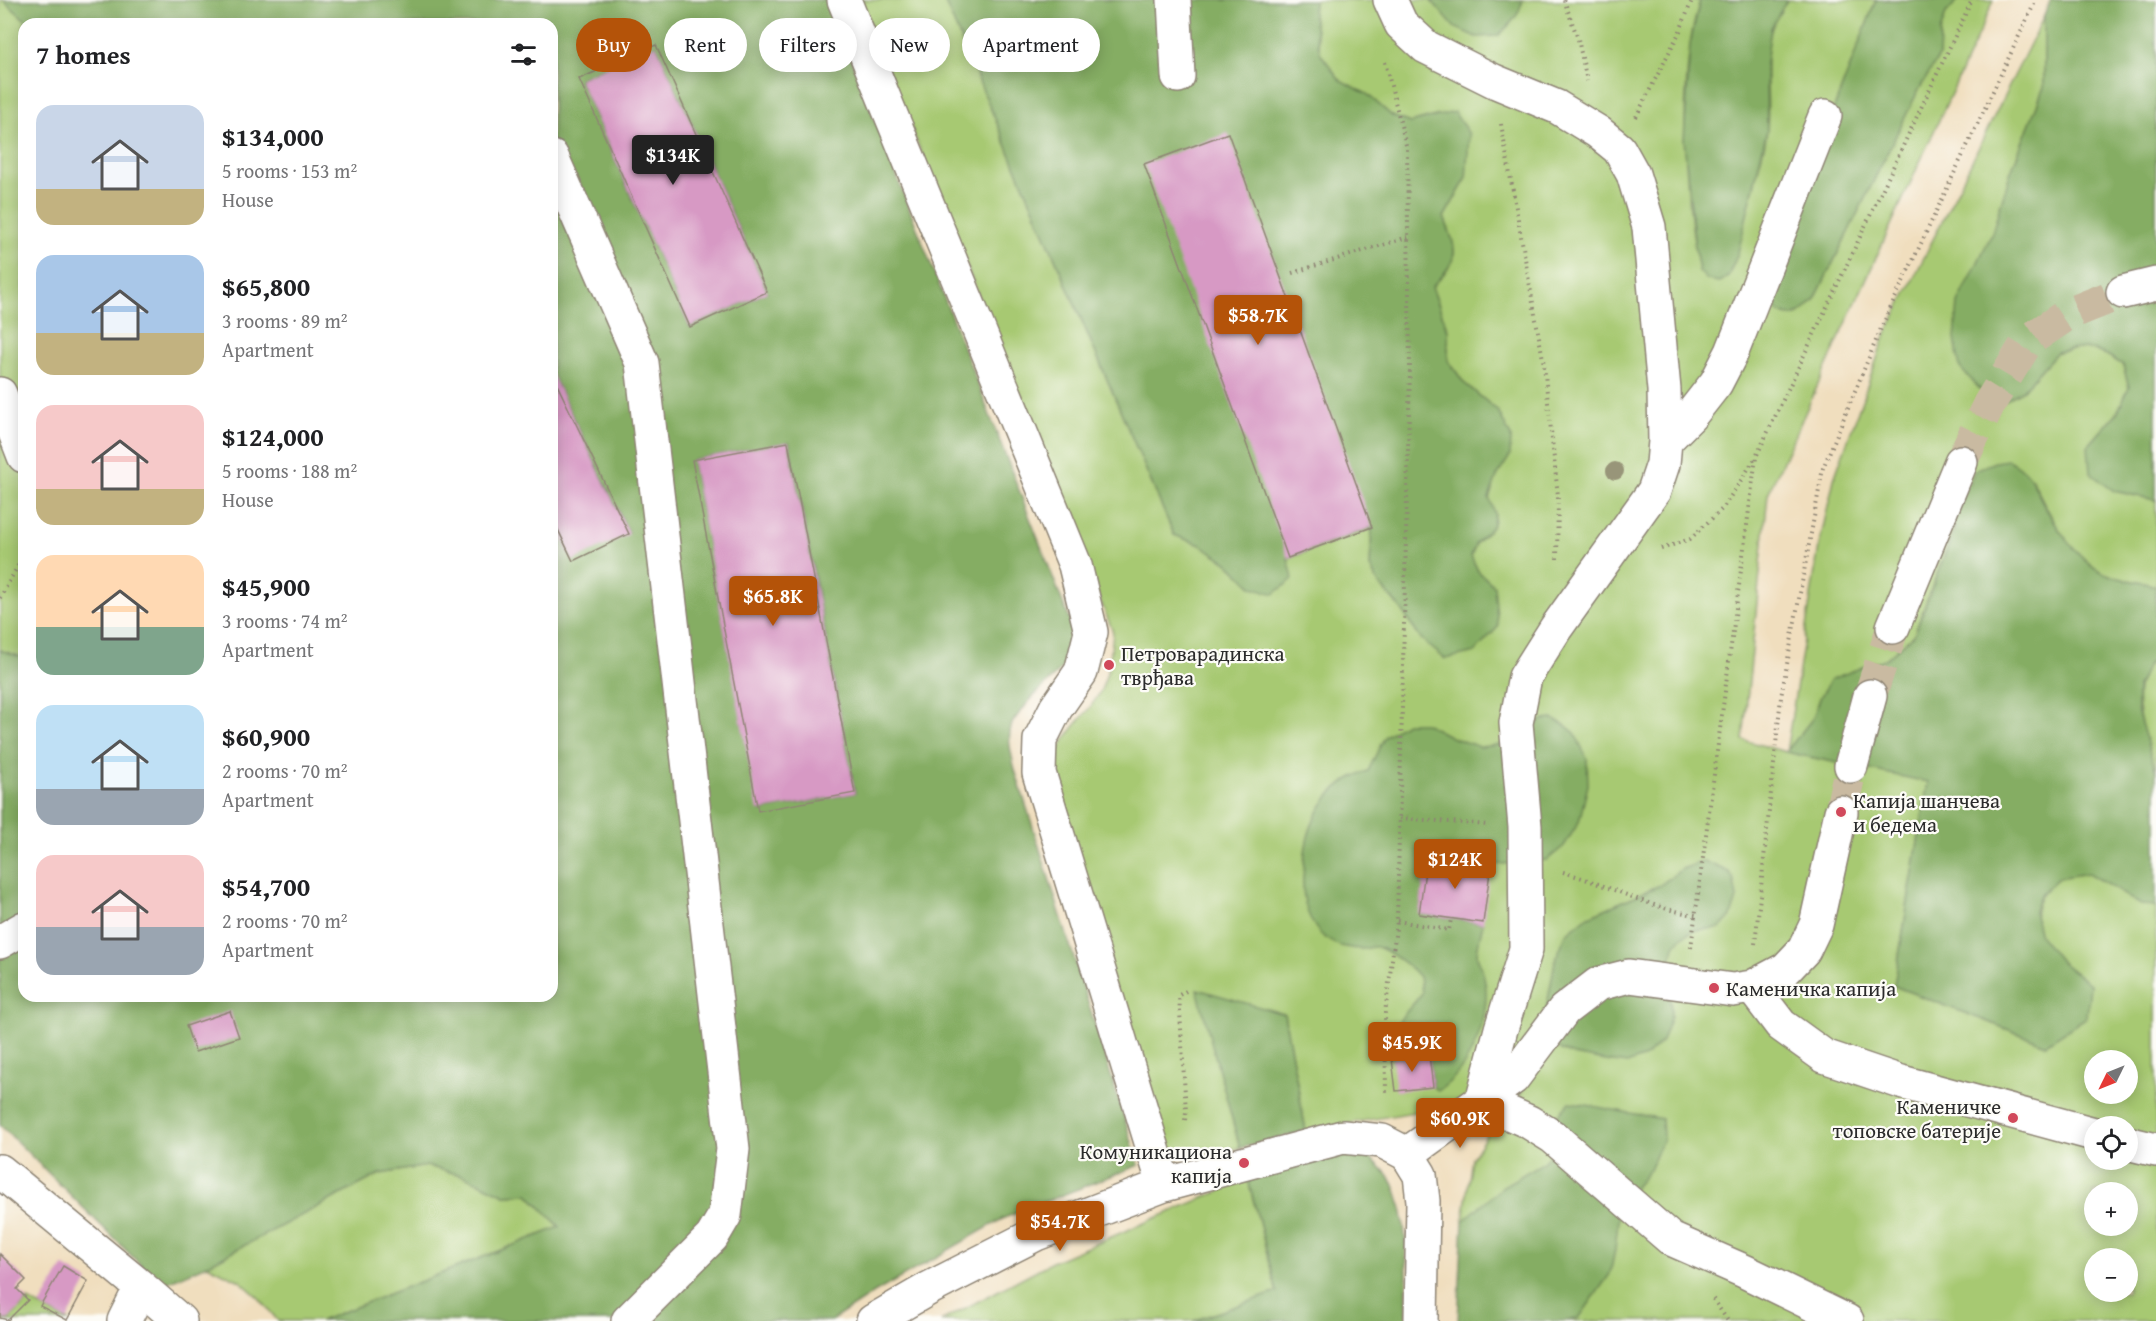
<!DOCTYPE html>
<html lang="en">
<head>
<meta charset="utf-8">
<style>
  body { margin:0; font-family:"Gentium Book Plus",serif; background:#f6f6f6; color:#202124; height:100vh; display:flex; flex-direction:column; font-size:22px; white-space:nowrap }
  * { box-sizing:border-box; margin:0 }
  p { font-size:20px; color:#757577 }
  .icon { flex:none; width:33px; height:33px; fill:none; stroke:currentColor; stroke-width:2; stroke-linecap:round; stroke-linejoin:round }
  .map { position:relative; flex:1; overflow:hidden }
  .sheet { position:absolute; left:18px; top:18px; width:540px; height:984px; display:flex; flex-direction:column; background:#fff; border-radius:18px; box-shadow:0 3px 15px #0003 }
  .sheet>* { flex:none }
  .guide { position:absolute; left:576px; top:18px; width:570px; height:54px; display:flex; gap:12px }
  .needle { width:39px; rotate:227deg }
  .tools { position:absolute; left:2084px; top:1050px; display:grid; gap:12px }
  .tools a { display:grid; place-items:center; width:54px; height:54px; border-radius:50%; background:#fff; box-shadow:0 3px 15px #0003; font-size:30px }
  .price { position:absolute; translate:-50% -51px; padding:0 14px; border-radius:6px; background:#b45309; color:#fff; font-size:20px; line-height:39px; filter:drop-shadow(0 2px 3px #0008) }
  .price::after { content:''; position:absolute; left:50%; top:36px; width:18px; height:14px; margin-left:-9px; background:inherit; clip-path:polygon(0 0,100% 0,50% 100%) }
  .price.current { background:#222; color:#fff }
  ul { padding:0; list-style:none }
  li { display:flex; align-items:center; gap:18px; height:150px; padding:0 18px }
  li span { display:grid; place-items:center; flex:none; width:168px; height:120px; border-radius:18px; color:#555 }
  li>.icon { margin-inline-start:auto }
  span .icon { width:72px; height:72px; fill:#fffc; stroke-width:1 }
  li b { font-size:26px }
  h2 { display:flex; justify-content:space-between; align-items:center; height:72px; padding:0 18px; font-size:26px }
  .chip { padding:0 21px; border-radius:27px; background:#fff; box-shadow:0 3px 15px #0003; font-size:21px; line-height:54px }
  .chip.current { background:#b45309; color:#fff }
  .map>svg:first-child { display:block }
  .green { fill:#a7c972; stroke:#697a4e; stroke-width:1.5; fill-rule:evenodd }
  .forest { fill:#85ad64; stroke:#586c48; stroke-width:1.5; fill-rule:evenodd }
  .building { fill:#d799c4 }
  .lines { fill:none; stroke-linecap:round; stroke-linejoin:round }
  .minor-tunnel { stroke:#c9baa1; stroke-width:33; stroke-dasharray:33 16; stroke-linecap:butt }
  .minor-casing { stroke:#8e8474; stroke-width:36 }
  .path { stroke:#8e8474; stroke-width:4; stroke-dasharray:1.5 4.5; stroke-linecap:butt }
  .minor { stroke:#fff; stroke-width:33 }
  .tree { fill:#989579 }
  .poi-dot { fill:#d1495b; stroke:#fdfcf7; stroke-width:2 }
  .labels { text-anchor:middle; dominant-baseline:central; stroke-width:4.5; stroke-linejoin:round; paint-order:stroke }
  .poi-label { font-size:21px; fill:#2b2b2b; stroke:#fdfcf7; text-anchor:start }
</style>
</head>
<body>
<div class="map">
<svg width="2156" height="1321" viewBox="0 0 2156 1321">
  <rect width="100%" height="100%" fill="#fdfcf7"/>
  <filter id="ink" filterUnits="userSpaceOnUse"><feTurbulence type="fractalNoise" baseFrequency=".0167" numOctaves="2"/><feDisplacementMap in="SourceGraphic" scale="12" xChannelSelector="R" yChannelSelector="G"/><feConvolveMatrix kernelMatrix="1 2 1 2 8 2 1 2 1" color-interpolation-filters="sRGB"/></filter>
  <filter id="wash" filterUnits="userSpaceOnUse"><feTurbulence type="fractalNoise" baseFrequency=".008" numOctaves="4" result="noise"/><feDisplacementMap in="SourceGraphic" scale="24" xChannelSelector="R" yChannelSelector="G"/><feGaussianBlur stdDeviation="1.35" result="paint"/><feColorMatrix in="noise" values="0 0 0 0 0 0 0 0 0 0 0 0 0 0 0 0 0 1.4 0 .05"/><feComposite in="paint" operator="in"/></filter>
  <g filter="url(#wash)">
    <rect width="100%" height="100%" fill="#f0debe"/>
    <path class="green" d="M0,0H3L30,24H24V658L0,650Z
      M860,0H944L1174,535L1201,545L1228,563L1253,587L1288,558L1372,527L1370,567L1379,584L1402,610L1420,638L1494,586L1478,571L1471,556L1476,543L1492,527L1495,514L1489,498L1497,476L1509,456L1511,437L1498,411L1464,383L1448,360V331L1432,287C1460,257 1458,253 1444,217L1466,179L1439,115L1410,123L1392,116L1367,94L1340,80L1320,53L1313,16L1314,0H1431L1432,3L1522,4V0H1700C1696,15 1692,30 1690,45C1681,119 1685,197 1699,270L1728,277C1741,244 1748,209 1757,174C1760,160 1766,144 1767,129C1771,85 1756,37 1787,0H1876L1770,273L1792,316L1799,314L1815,299L1917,93L1939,56L1940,32L1946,13L1958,0H1994L1768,494L1743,740L1786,752L1819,546L1834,479L1885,336L2044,16V87L2010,174L1992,233L1990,400H2006L2023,390L2057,352L2085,348L2107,355L2123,365L2129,387L2117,413L2088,446L2114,491L2156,500V586C2141,582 2124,581 2110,575C2073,563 2047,511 2032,478L1995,462L1976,470L1950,525L1955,527L1914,634L1887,658L1862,667L1821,696L1813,718L1786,752L1928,782L1894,986L2046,1044L2090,984C2074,972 2049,955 2040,936C2030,914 2037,892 2057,879C2064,874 2079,874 2088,873L2141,904L2156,906V1321H1567L1579,1317L1463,1221L1472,1158L1488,1133L1522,1093L1306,1131L1284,1014L1198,990L1240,1148L1174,1158L1163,1152L1052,776C1056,735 1083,724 1100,692C1109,673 1111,653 1113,632ZM2094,1060H2127V1094H2094ZM2094,1126H2127V1160H2094ZM2094,1192H2127V1226H2094ZM2094,1258H2127V1292H2094Z
      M2156,658V772C2146,737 2120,685 2156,658Z
      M427,1166L465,1176L505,1195L528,1194L560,1227L320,1321H278L259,1298L240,1281L207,1265L380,1174Z
      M1248,1179L1277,1293L1193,1321H941L1052,1262Z
      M28,1300L69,1321H0V1318L8,1320Z"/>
    <path class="forest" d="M3,0H828L1070,621C1080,671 1048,674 1023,709C1019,714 1014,719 1012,724C1006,739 1012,755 1015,770L1139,1165L1004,1218L874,1293L831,1321H320L560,1227L528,1194L505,1195L465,1176L427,1166L380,1174L207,1265L161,1285L0,1125V650L24,658V996H552V517L573,560L629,533L552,374V24H30ZM656,45L767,292L690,327L579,79ZM789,442L855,793L759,811L692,460Z
      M944,0H1314L1313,16L1320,53L1340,80L1367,94L1392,116L1410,123L1454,112L1469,134L1466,179L1444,217C1458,253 1460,257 1432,287L1448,331V360L1464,383L1498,411L1511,437L1510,456L1497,476L1489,498L1495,514L1492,527L1476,543L1471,556L1478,571L1494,586L1498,627L1475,652L1445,659L1420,638L1402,610L1379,584L1370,566L1372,528L1288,558L1293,579L1274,594L1253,587L1228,563L1201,545L1174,535Z
      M1431,0H1522C1520,16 1509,25 1498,36L1476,37L1454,27Z
      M1700,0H1787L1771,28L1766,63L1767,130L1738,253L1728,277L1720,282L1707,280L1699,271L1695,248L1684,140L1690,44Z
      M1876,0H1958L1946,13L1940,32L1939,56L1917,93L1815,299C1810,304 1805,311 1798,314C1785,320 1772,310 1770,297C1769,290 1770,281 1770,273Z
      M2050,0H2156V500L2114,491L2090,473L2088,446L2117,413L2129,387L2123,365L2107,355L2085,348L2057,352L2023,390L2006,400H1990L1960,368L1955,339L1958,303L1992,233L2010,174L2044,87V16Z
      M2008,460C2036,475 2032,485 2047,510C2059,532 2086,568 2110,576C2125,580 2141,582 2156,586V658L2147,665L2137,687V710L2156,772V906L2141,905L2088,873L2058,878L2041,894L2034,911L2040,936L2060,961L2090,984L2087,1017L2046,1044L1894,986L1928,782L1786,752L1813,718L1821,696L1831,679L1887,658L1914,634L1955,528L1950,525L1975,470L1995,462Z
      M1553,719L1565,725L1575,733L1587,759L1588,785L1579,822L1564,846L1547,860L1491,865L1428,856L1420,914L1483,923C1481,933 1477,946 1477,956C1478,960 1481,965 1482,969C1484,976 1486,985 1486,993C1486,1029 1468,1071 1438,1091L1433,1087L1429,1055L1392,1059C1392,1051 1390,1041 1392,1033C1395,1021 1414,1005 1422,993C1421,989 1422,983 1420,979C1415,969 1388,950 1377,947C1372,946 1367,949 1363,949C1357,949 1350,948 1345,947C1314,941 1302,908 1303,880C1304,858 1305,838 1315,818C1326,795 1343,778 1368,771L1385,736L1406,723H1425L1451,737L1480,747L1508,744L1542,720Z
      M1704,861L1729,872L1733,877L1737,898L1731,916L1720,928L1695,930L1682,937L1674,946L1669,965L1671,1016L1662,1041L1645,1057L1627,1064L1606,1061L1573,1055L1561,1050L1553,1042L1546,1026L1547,1005L1555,961L1566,934L1587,917L1660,885L1682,869Z
      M1197,989L1284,1014L1306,1131L1240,1148Z
      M1570,1102L1662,1119L1663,1139L1650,1169L1636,1186L1619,1211L1615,1250L1610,1274L1579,1318L1567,1321H1458L1463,1221L1503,1186L1541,1164L1551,1154L1558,1115Z
      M1344,1154C1350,1154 1361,1153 1367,1156C1377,1162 1390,1176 1395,1187C1409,1224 1407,1281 1407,1321H1193L1277,1292L1248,1179Z"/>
    <g id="blocks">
      <path class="building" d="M656,45L767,292L690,327L579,79Z
        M1228,133L1372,527L1288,558L1144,164Z
        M552,374L629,534L573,561L552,517Z
        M788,442L855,793L758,811L692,460Z
        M1427,856L1491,865L1483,923L1419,914Z
        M230,1011L239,1037L195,1052L186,1026Z
        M1429,1055L1433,1087L1396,1091L1392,1059Z
        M0,1254L26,1280L17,1289L28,1300L8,1320L0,1318Z
        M63,1266L88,1281L67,1320L40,1306Z"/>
    </g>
  </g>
  <g filter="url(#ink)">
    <use href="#blocks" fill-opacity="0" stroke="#8e8474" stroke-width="1.5"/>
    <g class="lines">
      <path class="minor-tunnel" d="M1961,462L1989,404L2028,341L2068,314L2123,292
        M1870,696L1893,627
        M1841,812L1851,766"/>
      <g class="minor-casing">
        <path id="minor" d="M844,0L1075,565L1091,632L1081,672L1056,708L1040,740L1039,773L1164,1185
          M1174,0L1178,76
          M1390,0L1401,24L1426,47L1494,81L1557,107L1598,132L1619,149L1633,174L1649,227L1664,390L1665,441L1663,464L1654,491L1556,628L1525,677L1516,723L1525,827L1526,949L1501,1029L1482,1101
          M552,157L642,363L733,1149L725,1215L712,1237L628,1321
          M2123,292L2156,284
          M0,394L24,456
          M1665,441L1691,415L1716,383L1732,352L1825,116
          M1893,627L1961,462
          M1851,766L1870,696
          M0,942L24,928
          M1752,987L1781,1025L1824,1056L1901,1082L2094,1134
          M1482,1101L1529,1122L1553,1137L1671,1239L1744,1271L1847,1321
          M2127,1143L2156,1150
          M1407,1154L1513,1078L1564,1010L1598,984L1629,976L1733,990L1752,987L1786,969L1804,950L1816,925L1841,812
          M0,1171L141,1287L180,1321
          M124,1321L141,1287
          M873,1321L928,1289L1036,1234L1164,1185L1343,1137L1382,1141L1407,1154L1420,1175L1423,1201L1421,1321"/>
      </g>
      <path class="path" d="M1564,0L1578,39L1587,81
        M1385,62L1407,149L1410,368L1397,921L1385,1013L1386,1093
        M1636,117L1680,31L1692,0
        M1501,124L1544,365L1558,496L1557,561
        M1292,273L1408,237
        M1661,549L1690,539L1723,508L1754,460
        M0,598L24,555
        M1400,818L1488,825
        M1563,872C1609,885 1648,908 1696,915
        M1397,921L1449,930L1451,919
        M1755,944L1781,697L1823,468L1882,326L2036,0
        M1691,948L1756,457L1972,0
        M1185,1120L1186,1112L1179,995L1186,991
        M1713,1299L1728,1321"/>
      <use href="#minor" class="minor"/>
    </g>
    <circle class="tree" cx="1615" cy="471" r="9"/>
  </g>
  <g class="poi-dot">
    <circle cx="1109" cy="665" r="6"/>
    <circle cx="1841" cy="812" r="6"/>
    <circle cx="1714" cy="988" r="6"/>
    <circle cx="2013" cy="1118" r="6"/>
    <circle cx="1244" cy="1163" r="6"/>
  </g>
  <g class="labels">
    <g class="poi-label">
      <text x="1121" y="653">Петроварадинска<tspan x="1121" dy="24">тврђава</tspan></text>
      <text x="1853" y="800">Капија шанчева<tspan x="1853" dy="24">и бедема</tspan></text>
      <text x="1726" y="988">Каменичка капија</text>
      <text x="2001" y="1106" text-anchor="end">Каменичке<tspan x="2001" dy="24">топовске батерије</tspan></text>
      <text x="1232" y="1151" text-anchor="end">Комуникациона<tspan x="1232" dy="24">капија</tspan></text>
    </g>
  </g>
</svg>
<div class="tools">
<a><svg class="needle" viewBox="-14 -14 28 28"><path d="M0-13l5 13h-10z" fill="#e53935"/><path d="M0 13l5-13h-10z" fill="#757577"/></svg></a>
<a><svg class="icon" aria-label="locate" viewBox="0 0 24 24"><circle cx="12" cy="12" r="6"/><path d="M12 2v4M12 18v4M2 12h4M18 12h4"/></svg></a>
<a>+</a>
<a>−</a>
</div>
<b class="price current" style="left:673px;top:186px">$134K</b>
<b class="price" style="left:1258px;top:346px">$58.7K</b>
<b class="price" style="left:773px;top:627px">$65.8K</b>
<b class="price" style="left:1455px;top:890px">$124K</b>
<b class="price" style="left:1412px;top:1073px">$45.9K</b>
<b class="price" style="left:1460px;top:1149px">$60.9K</b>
<b class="price" style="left:1060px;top:1252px">$54.7K</b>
<div class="guide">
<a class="chip current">Buy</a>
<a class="chip">Rent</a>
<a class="chip">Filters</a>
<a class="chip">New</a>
<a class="chip">Apartment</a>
</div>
<section class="sheet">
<h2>7 homes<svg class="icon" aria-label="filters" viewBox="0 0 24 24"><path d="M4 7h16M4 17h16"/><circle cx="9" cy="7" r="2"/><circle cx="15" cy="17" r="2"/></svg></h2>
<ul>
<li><span style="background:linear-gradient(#c9d6e8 70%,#c2b280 0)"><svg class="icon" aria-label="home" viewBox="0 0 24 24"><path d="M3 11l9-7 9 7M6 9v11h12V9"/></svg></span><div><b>$134,000</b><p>5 rooms · 153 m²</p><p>House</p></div></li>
<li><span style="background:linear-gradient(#a9c7e8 65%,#c2b280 0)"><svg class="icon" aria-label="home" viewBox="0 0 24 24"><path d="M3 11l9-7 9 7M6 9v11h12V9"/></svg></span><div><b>$65,800</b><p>3 rooms · 89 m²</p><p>Apartment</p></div></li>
<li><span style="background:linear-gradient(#f6c9c9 70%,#c2b280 0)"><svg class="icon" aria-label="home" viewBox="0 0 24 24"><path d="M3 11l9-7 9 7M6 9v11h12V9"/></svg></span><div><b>$124,000</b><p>5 rooms · 188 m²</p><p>House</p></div></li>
<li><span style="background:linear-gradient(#ffd9b3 60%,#7fa58c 0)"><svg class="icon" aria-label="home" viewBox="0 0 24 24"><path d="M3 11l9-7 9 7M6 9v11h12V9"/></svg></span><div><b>$45,900</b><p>3 rooms · 74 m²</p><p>Apartment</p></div></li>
<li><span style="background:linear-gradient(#bfe0f5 70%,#9aa5b1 0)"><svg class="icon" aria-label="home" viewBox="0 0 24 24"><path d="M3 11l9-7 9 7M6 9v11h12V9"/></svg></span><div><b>$60,900</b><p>2 rooms · 70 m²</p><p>Apartment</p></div></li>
<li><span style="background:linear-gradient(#f6c9c9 60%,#9aa5b1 0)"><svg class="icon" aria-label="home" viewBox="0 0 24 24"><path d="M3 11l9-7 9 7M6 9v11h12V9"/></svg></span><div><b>$54,700</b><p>2 rooms · 70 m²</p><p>Apartment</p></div></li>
</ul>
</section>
</div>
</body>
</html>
